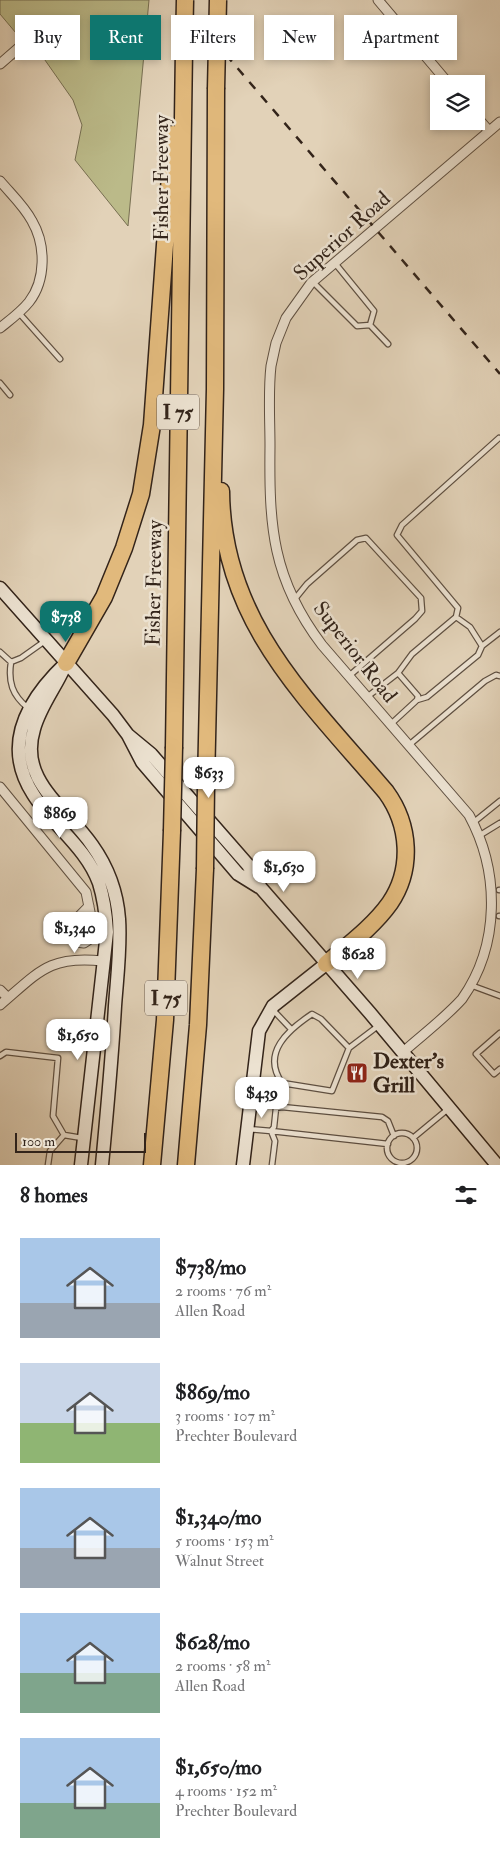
<!DOCTYPE html>
<html lang="en">
<head>
<meta charset="utf-8">
<style>
  body { margin:0; font-family:"IM FELL Double Pica",serif; background:#f2f2f2; color:#202124; height:100vh; display:flex; flex-direction:column; font-size:19px; white-space:nowrap }
  * { box-sizing:border-box; margin:0 }
  p { font-size:16px; color:#757577 }
  .icon { flex:none; width:28px; height:28px; fill:none; stroke:currentColor; stroke-width:2; stroke-linecap:round; stroke-linejoin:round }
  .map { position:relative; height:1165px; overflow:hidden }
  .details { display:flex; flex-direction:column; background:#fff; flex:1 }
  .details>* { flex:none }
  .banner { position:absolute; left:15px; top:15px; width:470px; height:45px; display:flex; gap:10px }
  .buttons { position:absolute; left:430px; top:75px; display:grid; gap:10px }
  .buttons a { display:grid; place-items:center; width:55px; height:55px; border-radius:0px; background:#fff; box-shadow:0 2px 8px #0003; font-size:25px }
  .scale { position:absolute; left:15px; bottom:12px; width:131px; box-sizing:border-box; padding-left:5px; border:2px solid #33241a; border-top:0; font-size:14px; line-height:18px; white-space:nowrap; color:#33241a; -webkit-text-stroke:4px #ece2d1; paint-order:stroke }
  .price { position:absolute; translate:-50% -42px; padding:0 11px; border-radius:10px; background:#fff; color:#222; font-size:16px; line-height:32px; filter:drop-shadow(0 1px 2px #0008) }
  .price::after { content:''; position:absolute; left:50%; top:30px; width:15px; height:11px; margin-left:-8px; background:inherit; clip-path:polygon(0 0,100% 0,50% 100%) }
  .price.active { background:#0f766e; color:#fff }
  ul { padding:0; list-style:none }
  li { display:flex; align-items:center; gap:15px; height:125px; padding:0 20px }
  li span { display:grid; place-items:center; flex:none; width:140px; height:100px; border-radius:0px; color:#555 }
  li>.icon { margin-inline-start:auto }
  span .icon { width:60px; height:60px; fill:#fffc; stroke-width:1 }
  li b { font-size:21px }
  h2 { display:flex; justify-content:space-between; align-items:center; height:60px; padding:0 20px; font-size:21px }
  .pill { padding:0 18px; border-radius:0px; background:#fff; box-shadow:0 2px 8px #0003; font-size:18px; line-height:45px }
  .pill.active { background:#0f766e; color:#fff }
  .map>svg:first-child { display:block }
  .green { fill:#bbba89; stroke:#776f52 }
  .lines { fill:none; stroke-linecap:round; stroke-linejoin:round }
  .lane-casing { stroke:#5f5042; stroke-width:7 }
  .street-casing { stroke:#5f5042; stroke-width:11 }
  .secondary-casing { stroke:#33241a; stroke-width:15 }
  .highway-casing { stroke:#33241a; stroke-width:19 }
  .lane { stroke:#ece2d1; stroke-width:4.5 }
  .street { stroke:#ece2d1; stroke-width:9 }
  .secondary { stroke:#ece2d1; stroke-width:12 }
  .highway { stroke:#e1b97c; stroke-width:16 }
  .rail { stroke:#33241a; stroke-width:2.5; stroke-dasharray:9 9; stroke-linecap:butt }
  .highway-bridge-casing { stroke:#33241a; stroke-width:19; stroke-linecap:butt }
  .highway-bridge { stroke:#e1b97c; stroke-width:16 }
  .labels { text-anchor:middle; dominant-baseline:central; stroke-width:5; stroke-linejoin:round; paint-order:stroke }
  .shield { fill:#ece2d1; stroke:#6a5d51; stroke-width:1 }
  .shield-label { font-size:20px; font-weight:bold; fill:#33241a }
  .street-label { font-size:21px; fill:#33241a; stroke:#ece2d1 }
  .poi-label { font-size:21px; font-weight:bold; fill:#33241a; stroke:#ece2d1; text-anchor:start }
</style>
</head>
<body>
<div class="map">
<svg width="500" height="1165" viewBox="0 0 500 1165">
  <rect width="100%" height="100%" fill="#e2d2b8"/>
  <filter id="stains"><feTurbulence type="fractalNoise" baseFrequency=".004" numOctaves="4"/><feColorMatrix values="0 0 0 0 .2 0 0 0 0 .09 0 0 0 0 .02 0 0 0 .5 -.17"/></filter>
  <radialGradient id="worn" r=".72"><stop offset=".6" stop-color="#630" stop-opacity="0"/><stop offset="1" stop-color="#630" stop-opacity=".3"/></radialGradient>
  <path class="green" d="M0,0H149L128,226L75,160L82,125L73,100L33,43L47,30L38,22L21,39L0,14Z"/>
  <g class="lines">
    <g class="lane-casing">
      <path id="lane" d="M313,282L357,326L370,325L374,311L334,262
        M19,313L60,359
        M370,325L388,344
        M0,383L10,395
        M294,600L307,584L357,540L366,538L421,598L422,611L415,619L349,676
        M456,617L458,608L397,535L402,525L499,438
        M482,646L500,632
        M0,652L11,662L21,658L45,641
        M11,662C8,682 12,695 28,708
        M398,673L412,654L456,617L470,627L482,646L478,655L427,697L417,700
        M367,697L398,673L418,696L417,700L391,724
        M409,745L485,681L496,675L500,676
        M474,822L500,801
        M482,834L500,823
        M499,890H500
        M499,916H500
        M473,986L500,996
        M273,1010L291,1029
        M500,1033L476,1054L494,1074L500,1069
        M349,1048L332,1091L282,1083C261,1053 288,1030 312,1014L321,1019L349,1048L378,1026
        M0,1056L6,1052L58,1058L53,1116L64,1135
        M253,1081L282,1083
        M248,1129L271,1131L274,1127L276,1108L282,1107L382,1117L388,1121L394,1136
        M387 1148a15 15 0 1 1 30 0a15 15 0 1 1-30 0Z
        M64,1135L82,1138
        M413,1138L448,1109
        M48,1165L50,1151L64,1135
        M272,1165L275,1141L271,1131L388,1144"/>
    </g>
    <g class="street-casing">
      <path id="street" d="M378,0L449,84
        M0,64L38,31
        M476,116L489,131
        M0,181C11,194 24,206 32,221C46,245 46,280 29,302C21,312 10,320 0,328
        M0,787L86,892L94,932L90,939L84,943L76,942C63,926 79,918 89,906
        M0,990L8,998
        M0,1005C39,972 49,955 103,961
        M402,1053C422,1035 444,1019 462,999C500,945 500,872 469,815L322,645C272,579 269,526 270,446C270,420 268,392 271,366L276,343L286,318L311,283L500,122"/>
    </g>
    <g class="secondary-casing">
      <path id="secondary" d="M0,588L113,715L128,735L142,762L238,874L259,887
        M66,663C28,699 1,744 33,794C52,825 86,847 99,883C104,899 106,915 107,932L81,1165
        M64,668C55,688 40,707 34,729C18,781 66,807 92,845C107,866 117,892 119,919C121,947 117,978 115,1006C112,1059 107,1112 102,1165
        M128,735L151,754L248,865L261,888L370,1013L497,1165
        M243,1165L259,1031L273,1006L326,964"/>
    </g>
    <g class="highway-casing">
      <path id="highway" d="M221,491C222,622 307,699 386,792C410,825 413,869 390,903C373,927 347,946 326,964
        M66,663L104,597L124,548L141,494L152,425L173,134
        M174,747L184,49
        M206,784L215,389L216,89
        M152,1165L165,1020L172,831
        M186,1165L198,1025L205,869"/>
    </g>
    <use href="#lane" class="lane"/>
    <use href="#street" class="street"/>
    <use href="#secondary" class="secondary"/>
    <use href="#highway" class="highway"/>
    <path class="rail" d="M179,0L500,374"/>
    <g class="highway-bridge-casing">
      <path id="highway-bridge" d="M184,49L185,0
        M216,89L218,0
        M172,831L174,747
        M205,869L206,784"/>
    </g>
    <use href="#highway-bridge" class="highway-bridge"/>
  </g>
  <defs>
    <g id="restaurant-square" transform="scale(1.125)"><rect x="-9" y="-9" width="18" height="18" rx="4" fill="#8f2418" stroke="#ece2d1"/><path d="M-5-6h1v4h1v-4h1v4h1v-4h1v5L-1.5 .5V6h-2V.5L-5-1ZM5-6V6H3V1.5H1.5Q1.5-4 5-6Z" fill="#fff"/></g>
  </defs>
  <g fill-rule="evenodd">
    <use href="#restaurant-square" x="357" y="1073"/>
  </g>
  <g class="labels">
    <g class="shield">
      <rect x="157" y="394.5" width="42" height="35" rx="4"/>
      <rect x="145" y="980.5" width="42" height="35" rx="4"/>
    </g>
    <g class="shield-label">
      <text x="178" y="412">I 75</text>
      <text x="166" y="998">I 75</text>
    </g>
    <g class="street-label">
      <text transform="translate(161 178) rotate(-90)">Fisher Freeway</text>
      <text transform="translate(342 236) rotate(-42)">Superior Road</text>
      <text transform="translate(154 583) rotate(-89)">Fisher Freeway</text>
      <text transform="translate(355 652) rotate(52)">Superior Road</text>
    </g>
    <g class="poi-label">
      <text x="373" y="1061">Dexter's<tspan x="373" dy="24">Grill</tspan></text>
    </g>
  </g>
  <rect width="100%" height="100%" filter="url(#stains)"/>
  <rect width="100%" height="100%" fill="url(#worn)"/>
</svg>
<div class="buttons">
<a><svg class="icon" aria-label="layers" viewBox="0 0 24 24"><path d="M12 4l9 5-9 5-9-5zM3 14l9 5 9-5"/></svg></a>
</div>
<div class="scale">100 m</div>
<b class="price active" style="left:66px;top:643px">$738</b>
<b class="price" style="left:209px;top:799px">$633</b>
<b class="price" style="left:60px;top:839px">$869</b>
<b class="price" style="left:284px;top:893px">$1,630</b>
<b class="price" style="left:75px;top:954px">$1,340</b>
<b class="price" style="left:358px;top:980px">$628</b>
<b class="price" style="left:78px;top:1061px">$1,650</b>
<b class="price" style="left:262px;top:1119px">$439</b>
<div class="banner">
<a class="pill">Buy</a>
<a class="pill active">Rent</a>
<a class="pill">Filters</a>
<a class="pill">New</a>
<a class="pill">Apartment</a>
</div>
</div>
<section class="details">
<h2>8 homes<svg class="icon" aria-label="filters" viewBox="0 0 24 24"><path d="M4 7h16M4 17h16"/><circle cx="9" cy="7" r="2"/><circle cx="15" cy="17" r="2"/></svg></h2>
<ul>
<li><span style="background:linear-gradient(#a9c7e8 65%,#9aa5b1 0)"><svg class="icon" aria-label="home" viewBox="0 0 24 24"><path d="M3 11l9-7 9 7M6 9v11h12V9"/></svg></span><div><b>$738/mo</b><p>2 rooms · 76 m²</p><p>Allen Road</p></div></li>
<li><span style="background:linear-gradient(#c9d6e8 60%,#8fb573 0)"><svg class="icon" aria-label="home" viewBox="0 0 24 24"><path d="M3 11l9-7 9 7M6 9v11h12V9"/></svg></span><div><b>$869/mo</b><p>3 rooms · 107 m²</p><p>Prechter Boulevard</p></div></li>
<li><span style="background:linear-gradient(#a9c7e8 60%,#9aa5b1 0)"><svg class="icon" aria-label="home" viewBox="0 0 24 24"><path d="M3 11l9-7 9 7M6 9v11h12V9"/></svg></span><div><b>$1,340/mo</b><p>5 rooms · 153 m²</p><p>Walnut Street</p></div></li>
<li><span style="background:linear-gradient(#a9c7e8 60%,#7fa58c 0)"><svg class="icon" aria-label="home" viewBox="0 0 24 24"><path d="M3 11l9-7 9 7M6 9v11h12V9"/></svg></span><div><b>$628/mo</b><p>2 rooms · 58 m²</p><p>Allen Road</p></div></li>
<li><span style="background:linear-gradient(#a9c7e8 65%,#7fa58c 0)"><svg class="icon" aria-label="home" viewBox="0 0 24 24"><path d="M3 11l9-7 9 7M6 9v11h12V9"/></svg></span><div><b>$1,650/mo</b><p>4 rooms · 152 m²</p><p>Prechter Boulevard</p></div></li>
</ul>
</section>
</body>
</html>
